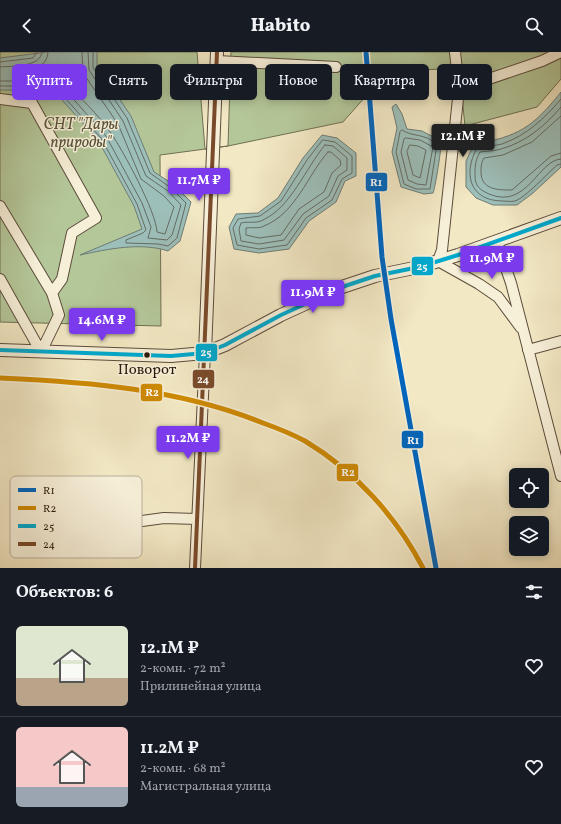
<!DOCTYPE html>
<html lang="ru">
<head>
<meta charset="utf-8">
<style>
  body { margin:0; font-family:Vollkorn,serif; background:#20242c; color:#f1f3f6; height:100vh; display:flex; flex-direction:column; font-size:15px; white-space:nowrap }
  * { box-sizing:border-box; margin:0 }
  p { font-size:13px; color:#9ea1a6 }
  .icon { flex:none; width:22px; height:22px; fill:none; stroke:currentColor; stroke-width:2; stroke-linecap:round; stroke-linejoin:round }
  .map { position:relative; height:516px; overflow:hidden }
  .side { display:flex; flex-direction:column; background:#171b24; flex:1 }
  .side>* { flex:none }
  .top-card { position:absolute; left:12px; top:12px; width:537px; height:36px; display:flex; gap:8px }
  .buttons { position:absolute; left:509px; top:416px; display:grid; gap:8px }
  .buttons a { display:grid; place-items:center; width:40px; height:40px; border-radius:6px; background:#171b24; box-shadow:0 2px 10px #0003; font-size:20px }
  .price { position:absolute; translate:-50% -34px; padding:0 9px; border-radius:4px; background:#7c3aed; color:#fff; font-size:13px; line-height:26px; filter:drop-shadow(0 1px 2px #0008) }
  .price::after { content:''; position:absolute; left:50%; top:24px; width:12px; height:9px; margin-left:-6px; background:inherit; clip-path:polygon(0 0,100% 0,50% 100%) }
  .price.on { background:#222; color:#fff }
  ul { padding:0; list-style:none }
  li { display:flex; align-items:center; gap:12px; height:100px; padding:0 16px }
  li+li { border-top:1px solid #363941 }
  li span { display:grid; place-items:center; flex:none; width:112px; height:80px; border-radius:6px; color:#555 }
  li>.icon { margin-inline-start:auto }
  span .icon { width:48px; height:48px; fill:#fffc; stroke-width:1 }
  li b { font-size:17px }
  h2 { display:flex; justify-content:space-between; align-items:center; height:48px; padding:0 16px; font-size:17px }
  .tag { padding:0 14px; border-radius:6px; background:#171b24; box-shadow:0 2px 10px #0003; font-size:14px; line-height:36px }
  .tag.on { background:#7c3aed; color:#fff }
  header { display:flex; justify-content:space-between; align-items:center; height:52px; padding:0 16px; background:#171b24; font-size:18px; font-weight:800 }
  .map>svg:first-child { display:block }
  .green { fill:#b4c799; stroke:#6f7053 }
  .water { fill:#9dbfba; stroke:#6f7c75 }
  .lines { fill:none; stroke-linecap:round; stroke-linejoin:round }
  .shore { stroke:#646c64; stroke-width:1 }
  .minor-casing { stroke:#5c4c3b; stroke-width:12 }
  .tertiary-casing { stroke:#5c4c3b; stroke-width:14 }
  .minor { stroke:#f7f0d9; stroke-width:10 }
  .tertiary { stroke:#f7f0d9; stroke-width:12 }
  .bus-1-casing { stroke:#f7f0d9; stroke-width:7 }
  .bus-2-casing { stroke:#f7f0d9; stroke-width:7 }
  .bus-1 { stroke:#00a9ce; stroke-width:4 }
  .bus-2 { stroke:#7a4b2a; stroke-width:4 }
  .rail-1-casing { stroke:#f7f0d9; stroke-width:8 }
  .rail-2-casing { stroke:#f7f0d9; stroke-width:8 }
  .rail-1 { stroke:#0065bd; stroke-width:5 }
  .rail-2 { stroke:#ce8a03; stroke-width:5 }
  .bus-dot { fill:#2a180d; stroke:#f7f0d9; stroke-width:1.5 }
  .labels { text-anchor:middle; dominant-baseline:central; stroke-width:3; stroke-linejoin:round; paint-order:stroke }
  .bus-label { font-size:15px; fill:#2a180d; stroke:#f7f0d9 }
  .park-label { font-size:16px; font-style:italic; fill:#5a553e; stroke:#f7f0d9 }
  .key { fill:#f7f0d9; stroke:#baaf9c; stroke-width:1 }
  .key-label { font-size:11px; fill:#2a180d }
  .line-badge { stroke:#f7f0d9; stroke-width:1.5 }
  .badge-label { font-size:11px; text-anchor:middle; font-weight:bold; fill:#fff }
</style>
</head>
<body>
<header><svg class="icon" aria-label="back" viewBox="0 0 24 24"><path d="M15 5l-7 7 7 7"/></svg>Habito<svg class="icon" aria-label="search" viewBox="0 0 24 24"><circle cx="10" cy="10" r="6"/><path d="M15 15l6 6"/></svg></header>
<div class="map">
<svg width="561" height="516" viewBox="0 0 561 516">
  <rect width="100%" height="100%" fill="#f2e8c4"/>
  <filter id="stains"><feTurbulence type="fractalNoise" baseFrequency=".005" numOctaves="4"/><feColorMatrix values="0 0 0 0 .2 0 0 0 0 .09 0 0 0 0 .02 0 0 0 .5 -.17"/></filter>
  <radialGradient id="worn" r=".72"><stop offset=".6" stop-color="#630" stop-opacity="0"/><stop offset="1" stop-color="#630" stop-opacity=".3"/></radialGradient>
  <path class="green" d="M0,0H197L205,97L228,94L231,0H561V27L537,55L465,74L459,16L387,20L343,70L228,94L160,103L161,274L0,270Z"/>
  <path class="water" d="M48,0H97V14L131,64L154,120L173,132L191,150L180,189L168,199C141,190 108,197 80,203L142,177L134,154L98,88L53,38H0V6Z
    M561,40V115L533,141L517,153H493L476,146L466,135V109L474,92C518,85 533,75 561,40Z
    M396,52L402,62L407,77L422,79L441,89C442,94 435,137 433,141L424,142L401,135L392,100L397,76L392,55Z
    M322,83L337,86L356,101V124L345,129L336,150L309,169L289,197L259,201L234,197L229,175L236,162L258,161L278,146L303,106Z"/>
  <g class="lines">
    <path class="shore" d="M48,0C47,18 29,17 15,19L14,22L55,23L64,28C79,45 98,62 111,81C123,99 156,159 157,180L165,182L174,155L164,144L141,127L118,72L83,21L82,0
      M0,10L33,6L37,0
      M0,15C12,14 41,15 42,0
      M0,29H53L60,32L106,84L142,151L151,175L148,186L167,188L172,183L181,153L168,139L146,124L123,69L89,18L88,0
      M0,34H53L56,36L101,86L137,152L146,178L143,181L126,188V191L158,192L168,194L177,186L186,151L171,136L150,121L127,66L93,16V0
      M561,47C544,67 527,83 502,92C494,94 485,94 477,96C463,121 469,149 503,149C506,149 511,150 515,149C525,146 548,121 557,113L561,112
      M561,55C545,74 526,90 501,97C495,99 487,99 480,100C475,109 475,114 475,124C475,134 480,138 489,142C527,158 538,108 561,107
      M561,64L532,90L503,103L484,106C481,111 481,115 481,121C482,138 498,138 512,138L551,104L561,101
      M402,78C412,85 424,81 437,92L430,137H416L404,132L396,100L400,80Z
      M406,86L420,88L433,95L426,133L417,132L408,128L401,100L404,87Z
      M323,88L335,90L352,104V121L342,127L332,148L306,166L287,193L259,197L237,193L233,176L238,167L260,164L281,149L307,108Z
      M325,93L333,94L347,106V118L338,124L329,144L303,162L284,188L259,192L241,189L239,177L241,171C248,169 256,172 263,168C291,155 305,117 325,93Z
      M410,93L418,94L426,98L420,126L413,123L407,100Z
      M328,100H331L340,108L341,113L332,121L324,140L299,157L281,183L259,186L246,183V176C252,175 259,177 264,174C296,161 307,124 328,100Z"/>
    <g class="minor-casing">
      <path id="minor" d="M455,0L459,37L442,198L438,209L479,232L498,245L521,276
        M217,9L336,15
        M459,37L542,9L561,0
        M0,47L32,51L96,166L72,181L62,227L52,241
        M0,154L52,241L59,263L41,300
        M497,190L511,231L561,424
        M0,227L41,300
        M528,298L561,289
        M40,483L164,466L197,467
        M195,516L205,301"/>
    </g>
    <g class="tertiary-casing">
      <path id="tertiary" d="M0,298L171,304L205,301L225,293L281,263L342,235L375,224L419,215L458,203L561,166
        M205,301L217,0"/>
    </g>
    <use href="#minor" class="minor"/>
    <use href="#tertiary" class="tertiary"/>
    <g class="bus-1-casing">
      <path id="bus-1" d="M0,298L171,304L205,301L225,293L281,263L342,235L375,224L419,215L458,203L561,166"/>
    </g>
    <g class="bus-2-casing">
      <path id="bus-2" d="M195,516L217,0"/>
    </g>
    <use href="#bus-1" class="bus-1"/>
    <use href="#bus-2" class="bus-2"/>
    <g class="rail-1-casing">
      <path id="rail-1" d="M366,0L382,205L391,267L436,516"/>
    </g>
    <g class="rail-2-casing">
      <path id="rail-2" d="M0,326C90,330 179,337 263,371C277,376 292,382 305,389C355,419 396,464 423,516"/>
    </g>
    <use href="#rail-1" class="rail-1"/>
    <use href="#rail-2" class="rail-2"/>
  </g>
  <circle class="bus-dot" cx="147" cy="303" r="3.5"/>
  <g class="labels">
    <g class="bus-label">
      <text x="147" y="318">Поворот</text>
    </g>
    <g class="park-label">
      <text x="81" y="73">СНТ "Дары<tspan x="81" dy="18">природы"</tspan></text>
    </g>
  </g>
  <rect x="10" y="424" width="132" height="82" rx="6" class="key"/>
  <rect x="18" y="436" width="18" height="4" fill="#0065bd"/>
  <rect x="18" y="454" width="18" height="4" fill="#ce8a03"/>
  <rect x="18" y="472" width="18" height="4" fill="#00a9ce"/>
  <rect x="18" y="490" width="18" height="4" fill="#7a4b2a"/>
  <g class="key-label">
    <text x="43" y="442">R1</text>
    <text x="43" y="460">R2</text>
    <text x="43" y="478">25</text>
    <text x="43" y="496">24</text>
  </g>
  <g class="line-badge">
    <rect x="365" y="120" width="23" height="20" rx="4" fill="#0065bd"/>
    <rect x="411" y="204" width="23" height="20" rx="4" fill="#00a9ce"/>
    <rect x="195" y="291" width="23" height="19" rx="4" fill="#00a9ce"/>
    <rect x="192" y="317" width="23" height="20" rx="4" fill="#7a4b2a"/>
    <rect x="140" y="331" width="23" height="19" rx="4" fill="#ce8a03"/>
    <rect x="401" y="378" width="23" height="19" rx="4" fill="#0065bd"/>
    <rect x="336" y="411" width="23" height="19" rx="4" fill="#ce8a03"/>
  </g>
  <g class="badge-label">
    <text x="376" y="134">R1</text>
    <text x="422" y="218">25</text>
    <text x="206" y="304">25</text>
    <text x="203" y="331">24</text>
    <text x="152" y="344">R2</text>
    <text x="413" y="392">R1</text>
    <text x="348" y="424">R2</text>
  </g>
  <rect width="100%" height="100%" filter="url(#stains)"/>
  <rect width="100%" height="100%" fill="url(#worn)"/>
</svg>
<div class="buttons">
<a><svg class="icon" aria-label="locate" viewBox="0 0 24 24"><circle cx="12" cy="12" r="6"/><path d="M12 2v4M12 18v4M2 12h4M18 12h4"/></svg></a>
<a><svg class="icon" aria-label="layers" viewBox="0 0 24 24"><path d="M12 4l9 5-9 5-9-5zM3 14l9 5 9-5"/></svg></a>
</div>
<b class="price on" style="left:463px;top:106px">12.1M ₽</b>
<b class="price" style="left:199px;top:150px">11.7M ₽</b>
<b class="price" style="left:492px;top:228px">11.9M ₽</b>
<b class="price" style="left:313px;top:262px">11.9M ₽</b>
<b class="price" style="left:102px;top:290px">14.6M ₽</b>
<b class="price" style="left:188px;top:408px">11.2M ₽</b>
<div class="top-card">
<a class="tag on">Купить</a>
<a class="tag">Снять</a>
<a class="tag">Фильтры</a>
<a class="tag">Новое</a>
<a class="tag">Квартира</a>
<a class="tag">Дом</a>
</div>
</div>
<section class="side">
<h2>Объектов: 6<svg class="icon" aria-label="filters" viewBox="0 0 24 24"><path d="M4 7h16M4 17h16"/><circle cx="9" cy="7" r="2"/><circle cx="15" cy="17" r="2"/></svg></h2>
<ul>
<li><span style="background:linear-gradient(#dfe7d0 65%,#b9a48a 0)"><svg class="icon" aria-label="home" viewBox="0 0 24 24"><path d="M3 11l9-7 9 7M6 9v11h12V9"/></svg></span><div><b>12.1M ₽</b><p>2-комн. · 72 m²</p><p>Прилинейная улица</p></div><svg class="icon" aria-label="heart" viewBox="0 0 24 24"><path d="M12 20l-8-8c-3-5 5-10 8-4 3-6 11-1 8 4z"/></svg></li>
<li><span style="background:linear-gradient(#f6c9c9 75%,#9aa5b1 0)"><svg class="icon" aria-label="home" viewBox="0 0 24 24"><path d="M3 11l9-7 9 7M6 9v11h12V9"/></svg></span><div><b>11.2M ₽</b><p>2-комн. · 68 m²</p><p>Магистральная улица</p></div><svg class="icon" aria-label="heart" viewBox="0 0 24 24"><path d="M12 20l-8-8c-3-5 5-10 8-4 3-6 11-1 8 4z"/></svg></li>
</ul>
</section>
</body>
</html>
